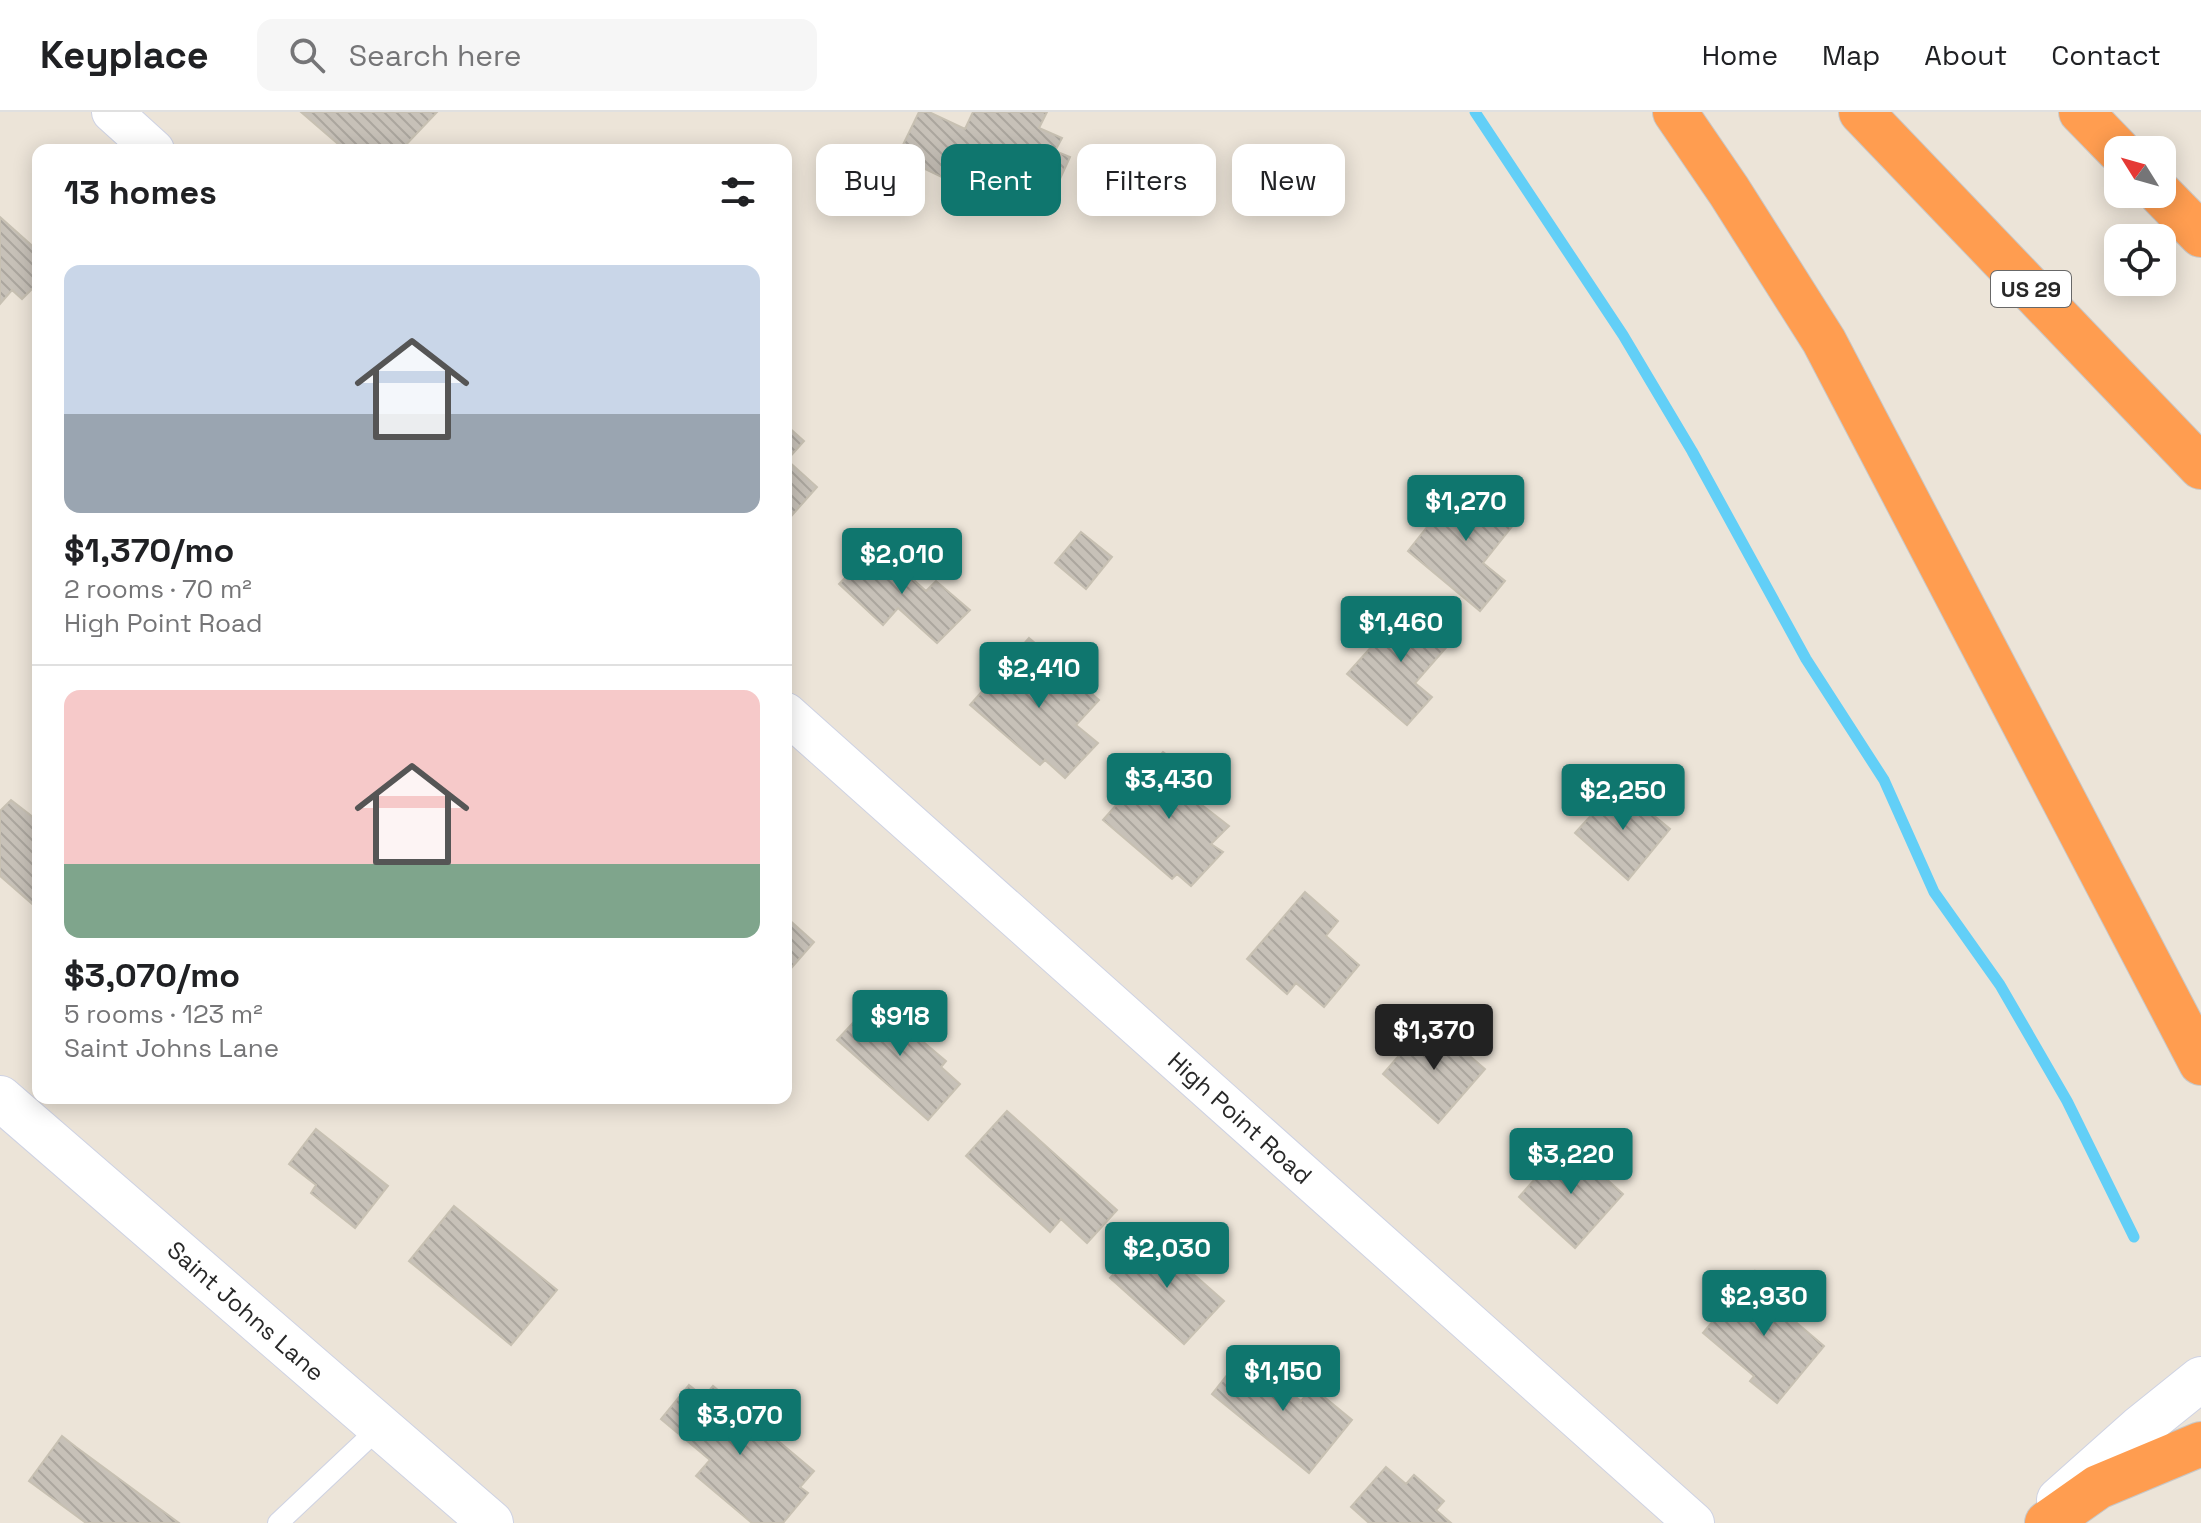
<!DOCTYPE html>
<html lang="en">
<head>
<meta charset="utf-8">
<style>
  body { margin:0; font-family:"Space Grotesk",sans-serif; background:#f6f6f6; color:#202124; height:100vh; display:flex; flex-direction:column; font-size:30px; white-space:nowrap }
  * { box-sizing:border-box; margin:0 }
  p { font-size:26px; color:#757577 }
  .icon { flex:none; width:44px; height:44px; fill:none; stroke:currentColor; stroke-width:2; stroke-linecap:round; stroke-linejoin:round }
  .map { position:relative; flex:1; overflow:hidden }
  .panel { position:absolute; left:32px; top:32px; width:760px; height:960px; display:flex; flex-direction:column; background:#fff; border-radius:16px; box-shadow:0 4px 20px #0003 }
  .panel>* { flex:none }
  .guide { position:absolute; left:816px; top:32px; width:760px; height:72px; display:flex; gap:16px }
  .needle { width:52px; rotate:307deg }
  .controls { position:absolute; left:2104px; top:24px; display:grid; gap:16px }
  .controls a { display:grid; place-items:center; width:72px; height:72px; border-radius:16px; background:#fff; box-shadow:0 4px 20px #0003; font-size:40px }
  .price { position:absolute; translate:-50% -68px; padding:0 18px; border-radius:8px; background:#0f766e; color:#fff; font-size:26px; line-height:52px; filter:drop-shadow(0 2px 4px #0008) }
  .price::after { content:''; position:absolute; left:50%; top:48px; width:24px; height:18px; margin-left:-12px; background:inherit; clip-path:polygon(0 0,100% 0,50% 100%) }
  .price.current { background:#222; color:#fff }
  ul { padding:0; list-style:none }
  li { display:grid; align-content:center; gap:16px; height:424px; padding:0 32px }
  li+li { border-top:2px solid #e0e0e0 }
  li span { display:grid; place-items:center; height:248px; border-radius:16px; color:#555 }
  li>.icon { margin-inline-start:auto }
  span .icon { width:144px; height:144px; fill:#fffc; stroke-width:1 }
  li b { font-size:34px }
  h2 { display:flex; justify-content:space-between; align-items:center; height:96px; padding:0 32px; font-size:34px }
  .tag { padding:0 28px; border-radius:16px; background:#fff; box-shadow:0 4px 20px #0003; font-size:28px; line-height:72px }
  .tag.current { background:#0f766e; color:#fff }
  header { display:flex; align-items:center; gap:48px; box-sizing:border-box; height:112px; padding:0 40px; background:#fff; border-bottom:2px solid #e0e0e0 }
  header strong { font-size:38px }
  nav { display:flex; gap:44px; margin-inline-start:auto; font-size:28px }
  .search { width:560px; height:72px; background:#f6f6f6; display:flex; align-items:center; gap:20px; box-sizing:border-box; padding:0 28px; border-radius:16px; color:#757577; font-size:30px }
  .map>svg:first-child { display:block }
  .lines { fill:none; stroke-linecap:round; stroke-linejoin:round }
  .stream { stroke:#62cff7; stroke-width:11 }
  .building { fill:url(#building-back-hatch); stroke:#c7c0b2; stroke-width:2 }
  .lane-casing { stroke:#ced2e3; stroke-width:22 }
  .street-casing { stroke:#ced2e3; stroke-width:42 }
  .secondary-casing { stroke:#ced2e3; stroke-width:46 }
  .highway-casing { stroke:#c7c7c7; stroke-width:46 }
  .lane { stroke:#fff; stroke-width:20 }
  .street { stroke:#fff; stroke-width:40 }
  .secondary { stroke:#fff; stroke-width:44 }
  .highway { stroke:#ff9d50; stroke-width:44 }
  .labels { text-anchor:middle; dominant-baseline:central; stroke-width:6; stroke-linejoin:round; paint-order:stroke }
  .shield { fill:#fff; stroke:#686868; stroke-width:2 }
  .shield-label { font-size:22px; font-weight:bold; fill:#282828 }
  .street-label { font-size:24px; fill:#282828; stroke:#fff }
</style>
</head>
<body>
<header>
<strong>Keyplace</strong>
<div class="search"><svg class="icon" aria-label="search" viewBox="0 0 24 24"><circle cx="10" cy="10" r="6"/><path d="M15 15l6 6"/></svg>Search here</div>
<nav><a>Home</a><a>Map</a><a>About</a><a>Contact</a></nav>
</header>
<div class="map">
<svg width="2201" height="1411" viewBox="0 0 2201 1411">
  <defs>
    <pattern id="building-back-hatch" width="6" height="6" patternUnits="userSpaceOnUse" patternTransform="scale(2)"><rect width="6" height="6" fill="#c7c1b8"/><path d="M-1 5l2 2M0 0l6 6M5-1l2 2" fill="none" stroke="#aba69e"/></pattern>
  </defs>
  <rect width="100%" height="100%" fill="#ece4d8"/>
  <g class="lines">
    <path class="stream" d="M1475,0L1623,223L1692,339L1806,547L1884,668L1934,780L2000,873L2067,989L2134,1125"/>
  </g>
  <path class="building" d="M301,0H437L401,38H345Z
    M919,0H929L965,17L973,0H1047L1039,16L1062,26L1055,39L1070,45L1049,91L1023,79L1031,62L1017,56L1011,70L999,64L985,91L964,81L969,69L957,64L954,71L900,45L898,43Z
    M0,105L38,139V171L22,187L12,178L0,192Z
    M786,313L804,329L787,348L817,375L786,410Z
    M1466,366L1518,407L1483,451L1505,469L1480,499L1408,439Z
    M1081,420L1112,445L1086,477L1055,451Z
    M876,434L926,479L936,469L970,498L937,531L898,496L883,513L839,472Z
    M1408,494L1452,529L1415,571L1432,585L1407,613L1347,562Z
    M1029,526L1055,548L1046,558L1064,574L1073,565L1099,588L1076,613L1098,631L1065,666L1045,648L1040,653L970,593Z
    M1163,640L1196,664L1199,669L1198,679L1193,686L1229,714L1211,732L1223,740L1191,774L1177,762L1172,767L1103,708Z
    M1618,674L1670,717L1628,768L1575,721Z
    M11,688L38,709V797L0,764V699Z
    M1305,780L1338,809L1326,824L1359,853L1324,895L1296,871L1287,882L1247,847Z
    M786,805L814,830L786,862Z
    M877,885L905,906L901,911L946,949L941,955L960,972L928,1008L837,928Z
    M1429,909L1485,957L1438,1011L1383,962Z
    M1007,999L1117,1098L1087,1131L1061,1107L1050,1120L966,1044Z
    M316,1017L388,1074L355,1116L311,1081L316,1073L289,1052Z
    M1567,1031L1623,1082L1575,1136L1519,1085Z
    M454,1094L557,1178L511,1233L409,1149Z
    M1149,1123L1224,1189L1184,1232L1110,1166Z
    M1755,1159L1784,1183L1776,1193L1824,1234L1777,1291L1750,1269L1754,1264L1703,1221Z
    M1243,1243L1301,1289L1312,1275L1352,1308L1309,1361L1212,1282Z
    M689,1273L704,1285L713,1274L814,1359L800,1375L808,1381L783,1411H752L696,1364L710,1348L661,1307Z
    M62,1324L76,1335L179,1411H86L29,1369Z
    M1386,1355L1406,1372L1414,1363L1444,1389L1436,1398L1451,1411H1369L1351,1395Z"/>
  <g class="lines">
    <g class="lane-casing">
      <path id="lane" d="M278,1411L380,1315"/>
    </g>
    <g class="street-casing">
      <path id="street" d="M112,0L154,38
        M786,601L1694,1411"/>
    </g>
    <g class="secondary-casing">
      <path id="secondary" d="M0,986L491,1411
        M2059,1388L2140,1316L2201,1267"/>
    </g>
    <g class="highway-casing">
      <path id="highway" d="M1675,0L1729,79L1824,229L2201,951
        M1861,0L2201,355
        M2081,0L2118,38
        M2161,82L2201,123
        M2047,1411L2098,1375L2201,1332"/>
    </g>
    <use href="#lane" class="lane"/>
    <use href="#street" class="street"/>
    <use href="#secondary" class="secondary"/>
    <use href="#highway" class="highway"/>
  </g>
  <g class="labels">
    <rect class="shield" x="1991" y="159" width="80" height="36" rx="6"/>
    <g class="shield-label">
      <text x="2031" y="177">US 29</text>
    </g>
    <g class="street-label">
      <text transform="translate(1240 1006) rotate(42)">High Point Road</text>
      <text transform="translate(246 1199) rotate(41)">Saint Johns Lane</text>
    </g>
  </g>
</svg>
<div class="controls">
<a><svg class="needle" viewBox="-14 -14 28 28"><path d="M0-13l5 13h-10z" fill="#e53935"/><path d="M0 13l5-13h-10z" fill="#757577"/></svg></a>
<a><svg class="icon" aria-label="locate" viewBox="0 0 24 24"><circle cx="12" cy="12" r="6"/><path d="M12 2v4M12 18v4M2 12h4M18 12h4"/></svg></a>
</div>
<b class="price" style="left:1466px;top:431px">$1,270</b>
<b class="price" style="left:902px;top:484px">$2,010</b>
<b class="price" style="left:1401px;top:552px">$1,460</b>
<b class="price" style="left:1039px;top:598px">$2,410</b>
<b class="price" style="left:1169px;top:709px">$3,430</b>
<b class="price" style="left:1623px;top:720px">$2,250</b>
<b class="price" style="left:900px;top:946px">$918</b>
<b class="price current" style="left:1434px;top:960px">$1,370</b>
<b class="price" style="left:1571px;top:1084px">$3,220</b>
<b class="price" style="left:1167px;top:1178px">$2,030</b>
<b class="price" style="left:1764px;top:1226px">$2,930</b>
<b class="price" style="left:1283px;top:1301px">$1,150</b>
<b class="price" style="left:740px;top:1345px">$3,070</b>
<div class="guide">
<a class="tag">Buy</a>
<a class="tag current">Rent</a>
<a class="tag">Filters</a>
<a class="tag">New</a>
</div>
<section class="panel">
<h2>13 homes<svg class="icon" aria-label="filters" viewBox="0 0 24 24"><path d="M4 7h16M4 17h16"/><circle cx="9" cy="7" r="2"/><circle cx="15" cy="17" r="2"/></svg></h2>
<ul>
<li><span style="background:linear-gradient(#c9d6e8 60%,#9aa5b1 0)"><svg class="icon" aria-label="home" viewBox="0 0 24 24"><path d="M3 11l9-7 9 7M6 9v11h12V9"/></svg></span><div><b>$1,370/mo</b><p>2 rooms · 70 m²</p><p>High Point Road</p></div></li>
<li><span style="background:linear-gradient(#f6c9c9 70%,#7fa58c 0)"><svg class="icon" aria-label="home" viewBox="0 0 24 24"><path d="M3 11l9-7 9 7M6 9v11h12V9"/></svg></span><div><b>$3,070/mo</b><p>5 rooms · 123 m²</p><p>Saint Johns Lane</p></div></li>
</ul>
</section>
</div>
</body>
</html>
